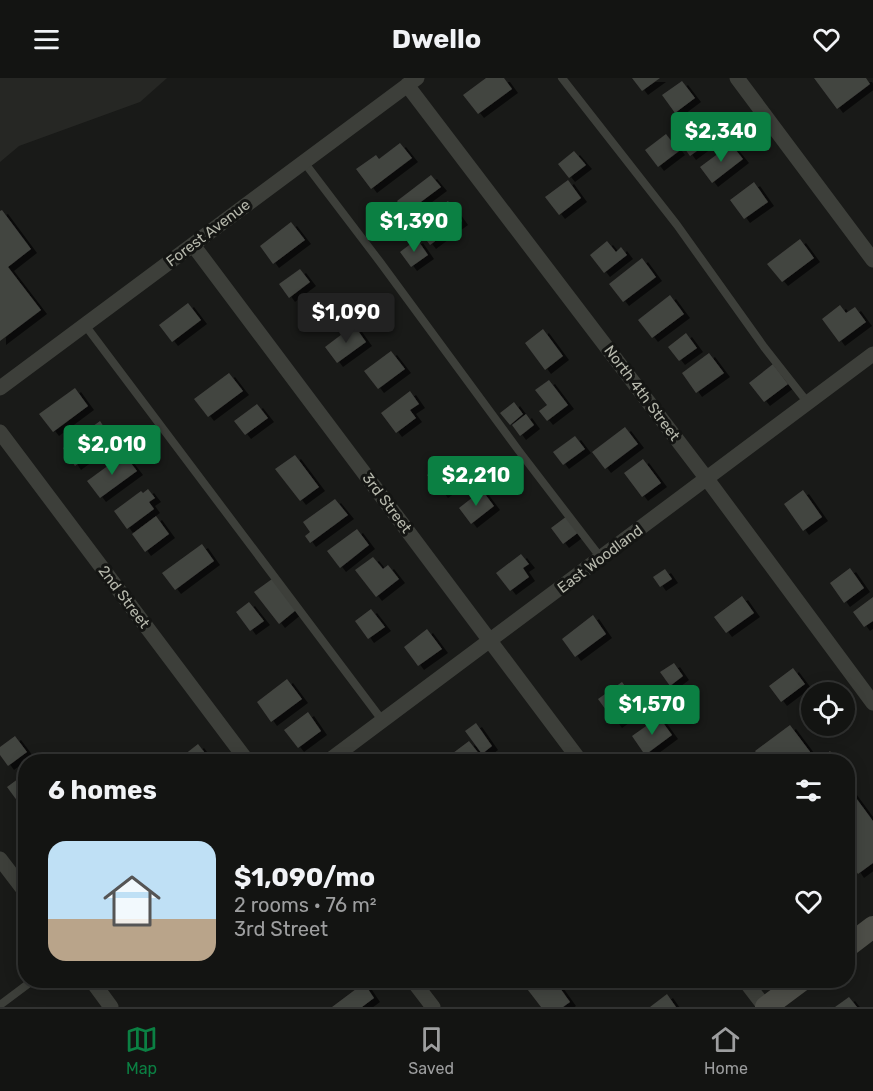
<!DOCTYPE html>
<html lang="en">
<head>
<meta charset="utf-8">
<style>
  body { margin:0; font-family:Rubik,sans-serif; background:#1c1d1b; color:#f1f3f6; height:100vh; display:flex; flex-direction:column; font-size:22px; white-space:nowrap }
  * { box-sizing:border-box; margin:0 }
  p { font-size:20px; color:#9d9e9f }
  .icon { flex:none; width:33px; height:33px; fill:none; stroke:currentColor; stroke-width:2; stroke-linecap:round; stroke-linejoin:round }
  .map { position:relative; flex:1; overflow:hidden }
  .drawer { position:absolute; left:18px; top:676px; width:837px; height:234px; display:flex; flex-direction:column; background:#131412; border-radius:24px; box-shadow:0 3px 15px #0003,0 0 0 2px #323332 }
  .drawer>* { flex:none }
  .buttons { position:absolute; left:801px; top:604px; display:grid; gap:12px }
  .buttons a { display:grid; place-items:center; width:54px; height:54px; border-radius:50%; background:#131412; box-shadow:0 3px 15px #0003,0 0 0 2px #323332; font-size:30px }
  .price { position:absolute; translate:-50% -51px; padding:0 14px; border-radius:6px; background:#0b8043; color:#fff; font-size:20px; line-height:39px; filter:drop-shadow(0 2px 3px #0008) }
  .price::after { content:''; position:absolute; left:50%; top:36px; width:18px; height:14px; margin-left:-9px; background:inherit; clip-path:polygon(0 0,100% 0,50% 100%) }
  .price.active { background:#222; color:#fff }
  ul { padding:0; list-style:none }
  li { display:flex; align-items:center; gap:18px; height:150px; padding:0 30px }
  li span { display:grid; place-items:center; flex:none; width:168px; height:120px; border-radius:18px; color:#555 }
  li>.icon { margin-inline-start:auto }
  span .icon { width:72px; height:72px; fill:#fffc; stroke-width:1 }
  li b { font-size:26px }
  h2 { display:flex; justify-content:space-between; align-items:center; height:72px; padding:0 30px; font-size:26px }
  header { display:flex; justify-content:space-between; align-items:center; height:78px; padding:0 30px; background:#131412; font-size:27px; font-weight:700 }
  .dock { display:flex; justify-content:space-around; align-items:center; height:84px; border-top:2px solid #323332; background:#131412; font-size:16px; color:#9d9e9f }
  .dock a { display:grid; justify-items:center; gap:3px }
  .dock .active { color:#0b8043 }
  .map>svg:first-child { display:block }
  .built { fill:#262724 }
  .building { fill:#434440; filter:url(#shadow) }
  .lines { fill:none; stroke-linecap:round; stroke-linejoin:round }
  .lane { stroke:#3d3f3a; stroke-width:8 }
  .street { stroke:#3d3f3a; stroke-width:15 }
  .secondary { stroke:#4d4e48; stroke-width:22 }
  .labels { text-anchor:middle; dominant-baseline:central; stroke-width:6; stroke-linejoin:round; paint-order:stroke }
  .street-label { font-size:15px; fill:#b6b8ac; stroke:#141513 }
</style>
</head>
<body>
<header><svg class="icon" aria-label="menu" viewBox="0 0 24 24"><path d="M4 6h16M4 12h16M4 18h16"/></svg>Dwello<svg class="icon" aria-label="heart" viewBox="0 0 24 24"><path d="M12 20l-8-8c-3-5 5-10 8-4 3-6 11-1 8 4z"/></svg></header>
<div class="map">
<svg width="873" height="929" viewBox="0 0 873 929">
  <defs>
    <filter id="shadow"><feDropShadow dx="6" dy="4" stdDeviation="0" flood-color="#0009"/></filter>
  </defs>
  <rect width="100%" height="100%" fill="#191a18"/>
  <path class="built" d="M0,0H167L140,24L19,68L0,84Z"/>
  <path class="building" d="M486,0H504L512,11L478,36L463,17Z
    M632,0H660L642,13Z
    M814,0H866L870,6L837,31Z
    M682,3L695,20L675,35L662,17Z
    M711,36L724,53L690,78L677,60Z
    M666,56L679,73L658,89L645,72Z
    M400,65L412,80L371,111L356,91L376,77L379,81Z
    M731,66L743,81L712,105L700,89Z
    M574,73L586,87L569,100L558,86Z
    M431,97L441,109L406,135L397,123Z
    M568,102L581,120L559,137L545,119Z
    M754,104L768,124L744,141L730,122Z
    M448,123L462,143L430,167L415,147Z
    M2,132L31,171L8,189L41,232L0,263V133Z
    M291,144L305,162L273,186L260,168Z
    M417,161L428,177L411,189L400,174Z
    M800,161L814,180L782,204L767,186Z
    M607,163L616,174L621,169L627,177L604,195L590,177Z
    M642,180L656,199L623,224L609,206Z
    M300,191L310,204L289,220L279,206Z
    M670,217L684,236L652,260L638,242Z
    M373,222L380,231L363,244L357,235Z
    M188,225L201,242L172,264L159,247Z
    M840,227L846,235L855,229L866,244L839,264L822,241Z
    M354,247L366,264L337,285L325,269Z
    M543,251L563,278L545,292L525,265Z
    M686,255L697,270L679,283L668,269Z
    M391,273L405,291L378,311L364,293Z
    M709,275L724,295L696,315L682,295Z
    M773,286L788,306L764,324L749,305Z
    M229,295L243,313L208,339L194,321Z
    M549,302L568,327L547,343L539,333L547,327L535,312Z
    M75,310L88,328L53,354L39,336Z
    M410,313L419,326L410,332L416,340L396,355L381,335Z
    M514,324L523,336L510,347L500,335Z
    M257,326L268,340L245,357L234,343Z
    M526,336L534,347L520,358L512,347Z
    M100,343L112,361L75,388L63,370Z
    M625,349L638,366L605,391L592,374Z
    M575,358L585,371L563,387L553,374Z
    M124,376L137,393L100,420L87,403Z
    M295,377L319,409L300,423L275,391Z
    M643,381L661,405L642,419L624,395Z
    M444,384L459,404L442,416L427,397Z
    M148,411L155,420L149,424L154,431L127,451L114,433L141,413L143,415Z
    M482,412L494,428L471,446L459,430Z
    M803,412L822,439L803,453L784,426Z
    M335,421L348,437L310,465L305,458L310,454L303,444Z
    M156,438L169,456L145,474L132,456Z
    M567,438L579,454L563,466L551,450Z
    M357,451L369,467L340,490L327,473Z
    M202,466L214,483L175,512L162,495Z
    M521,476L529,486L523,490L529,499L510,513L496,495Z
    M373,479L383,491L388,487L399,501L376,519L355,492Z
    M850,490L864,510L844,525L830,505Z
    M665,491L672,501L660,509L653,499Z
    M272,501L296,532L279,546L254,514Z
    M742,518L754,535L726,555L714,539Z
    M873,519V543L864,549L853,534Z
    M249,524L264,543L250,553L236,534Z
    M371,531L385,549L368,561L355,543Z
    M593,537L606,556L575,579L562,561Z
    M427,551L442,571L418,588L404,569Z
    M674,585L683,598L670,608L660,594Z
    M793,590L805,606L781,624L769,608Z
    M287,601L302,621L271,644L257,624Z
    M622,604L640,629L616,646L598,621Z
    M308,634L321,653L298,670L284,652Z
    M659,639L672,657L645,677L632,658Z
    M476,645L492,668L482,676L465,653Z
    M790,647L817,683L830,673L839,684H763L755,673Z
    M15,658L27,674L8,688L0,677V669Z
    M469,663L484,682L454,684L449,678Z
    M198,666L212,684H175Z
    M26,695V725L21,728L7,709Z
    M848,709L873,743V785L858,796L848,781Z
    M521,903H555L570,924L563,929H541Z
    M364,905L374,920L362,929H332Z
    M667,916L676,929H650Z
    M849,919L857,929H835Z"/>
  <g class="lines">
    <path class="lane" d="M562,0L677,147L764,269L808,325
      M304,84L380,184L519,373L601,480
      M85,247L382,642
      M0,927L32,903"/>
    <path class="street" d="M737,0L873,182
      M407,7L707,401L873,625
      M193,167L581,684
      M0,310L417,0
      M0,354L248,684
      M327,684L873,276
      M0,781L26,815
      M92,903L111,929
      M413,903L433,929
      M745,903L765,929"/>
    <path class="secondary" d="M848,868L873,849
      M766,929L801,903"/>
  </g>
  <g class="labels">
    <g class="street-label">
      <text transform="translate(208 155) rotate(-37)">Forest Avenue</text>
      <text transform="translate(642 315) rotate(53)">North 4th Street</text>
      <text transform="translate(387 425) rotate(53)">3rd Street</text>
      <text transform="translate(600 481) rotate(-37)">East Woodland</text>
      <text transform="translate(124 519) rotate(53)">2nd Street</text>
    </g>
  </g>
</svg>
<div class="buttons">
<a><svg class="icon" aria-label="locate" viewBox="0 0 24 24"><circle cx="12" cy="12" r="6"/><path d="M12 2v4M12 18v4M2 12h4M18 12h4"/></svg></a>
</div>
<b class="price" style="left:721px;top:85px">$2,340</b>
<b class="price" style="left:414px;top:175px">$1,390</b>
<b class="price active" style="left:346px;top:266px">$1,090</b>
<b class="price" style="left:112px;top:398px">$2,010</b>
<b class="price" style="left:476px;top:429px">$2,210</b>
<b class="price" style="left:652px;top:658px">$1,570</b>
<section class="drawer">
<h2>6 homes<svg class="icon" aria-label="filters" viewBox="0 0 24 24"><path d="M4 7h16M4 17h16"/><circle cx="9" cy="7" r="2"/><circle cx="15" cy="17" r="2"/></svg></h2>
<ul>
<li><span style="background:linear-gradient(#bfe0f5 65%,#b9a48a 0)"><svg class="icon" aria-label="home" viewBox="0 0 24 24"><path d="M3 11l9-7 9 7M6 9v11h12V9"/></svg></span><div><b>$1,090/mo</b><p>2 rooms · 76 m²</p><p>3rd Street</p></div><svg class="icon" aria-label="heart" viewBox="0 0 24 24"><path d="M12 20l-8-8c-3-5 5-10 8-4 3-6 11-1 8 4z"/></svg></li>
</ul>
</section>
</div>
<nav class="dock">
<a class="active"><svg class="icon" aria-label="map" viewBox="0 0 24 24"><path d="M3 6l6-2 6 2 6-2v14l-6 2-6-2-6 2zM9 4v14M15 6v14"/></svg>Map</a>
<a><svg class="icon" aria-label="saved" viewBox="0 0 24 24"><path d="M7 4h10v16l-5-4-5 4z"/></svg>Saved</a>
<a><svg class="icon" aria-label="home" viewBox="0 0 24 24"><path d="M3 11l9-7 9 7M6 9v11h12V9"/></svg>Home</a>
</nav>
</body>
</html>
